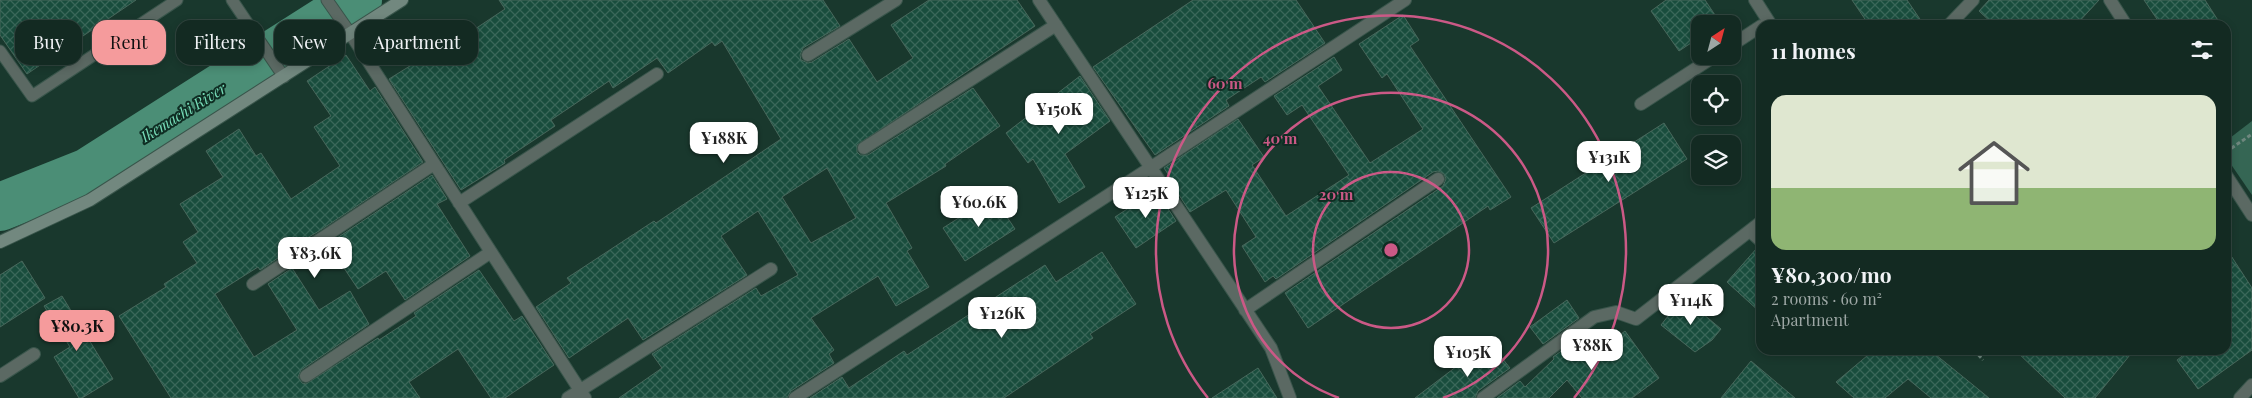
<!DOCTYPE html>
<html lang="en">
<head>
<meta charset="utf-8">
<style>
  body { margin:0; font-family:"Playfair Display",serif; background:#1c322a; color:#f1f3f6; height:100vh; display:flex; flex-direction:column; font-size:19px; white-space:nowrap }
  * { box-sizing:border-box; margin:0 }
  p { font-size:16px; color:#9da7a5 }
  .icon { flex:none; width:28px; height:28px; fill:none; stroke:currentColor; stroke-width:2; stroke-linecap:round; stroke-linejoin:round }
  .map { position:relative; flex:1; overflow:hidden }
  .panel { position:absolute; left:1756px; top:20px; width:475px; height:335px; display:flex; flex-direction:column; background:#132a22; border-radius:15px; box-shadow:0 2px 8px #0003,0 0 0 1px #324640 }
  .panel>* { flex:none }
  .top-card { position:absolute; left:15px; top:20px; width:475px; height:45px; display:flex; gap:10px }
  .needle { width:32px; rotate:36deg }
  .controls { position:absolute; left:1691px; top:15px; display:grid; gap:10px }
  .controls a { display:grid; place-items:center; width:50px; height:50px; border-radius:10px; background:#132a22; box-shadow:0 2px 8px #0003,0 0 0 1px #324640; font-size:25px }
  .price { position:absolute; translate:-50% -42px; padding:0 11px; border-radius:10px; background:#fff; color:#222; font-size:16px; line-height:32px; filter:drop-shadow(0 1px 2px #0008) }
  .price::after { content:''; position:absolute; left:50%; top:30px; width:15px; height:11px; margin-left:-8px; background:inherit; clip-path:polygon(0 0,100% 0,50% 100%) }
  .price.active { background:#f59b9c; color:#111 }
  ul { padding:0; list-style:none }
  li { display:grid; align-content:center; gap:10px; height:265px; padding:0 15px }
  li span { display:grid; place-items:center; height:155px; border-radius:15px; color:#555 }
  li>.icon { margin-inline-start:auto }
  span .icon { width:90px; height:90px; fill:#fffc; stroke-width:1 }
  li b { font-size:21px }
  h2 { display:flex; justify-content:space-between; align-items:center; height:60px; padding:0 15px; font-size:21px }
  .pill { padding:0 18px; border-radius:15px; background:#132a22; box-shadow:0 2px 8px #0003,0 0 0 1px #324640; font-size:18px; line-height:45px }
  .pill.active { background:#f59b9c; color:#111 }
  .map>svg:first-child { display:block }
  .park { fill:#356654 }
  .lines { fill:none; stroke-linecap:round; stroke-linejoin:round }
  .river { stroke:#4b8e76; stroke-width:48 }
  .building { fill:url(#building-cross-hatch); stroke:#48685c; fill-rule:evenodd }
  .lane-casing { stroke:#39554b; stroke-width:13 }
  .street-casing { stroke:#39554b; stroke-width:14 }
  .secondary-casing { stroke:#39554b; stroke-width:14 }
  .path { stroke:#6e877e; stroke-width:3; stroke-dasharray:4 2.5; stroke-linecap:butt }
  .lane { stroke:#5b6963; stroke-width:11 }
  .street { stroke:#5b6963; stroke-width:12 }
  .secondary { stroke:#72887f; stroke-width:12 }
  .ring { fill:none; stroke:#cb5986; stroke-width:2.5 }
  .labels { text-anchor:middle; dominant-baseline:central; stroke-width:4; stroke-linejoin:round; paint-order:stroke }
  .water-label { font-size:15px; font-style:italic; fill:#76dbb7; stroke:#0f2d23 }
  .centre { fill:#cb5986; stroke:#0f2d23; stroke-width:2.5 }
  .ring-label { font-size:15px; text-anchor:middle; font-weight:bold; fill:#cb5986; stroke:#0f2d23; stroke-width:4; stroke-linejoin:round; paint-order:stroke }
</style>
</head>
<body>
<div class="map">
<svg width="2252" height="398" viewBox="0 0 2252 398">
  <defs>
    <pattern id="building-cross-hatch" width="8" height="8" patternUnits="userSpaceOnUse" patternTransform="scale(1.25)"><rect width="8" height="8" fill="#194d3d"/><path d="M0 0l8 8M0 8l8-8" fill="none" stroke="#3a6759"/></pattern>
  </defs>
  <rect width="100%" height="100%" fill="#19382d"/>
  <path class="park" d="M2252,121V195L2226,157V141Z"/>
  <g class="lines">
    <path class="river" d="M0,207L88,172L358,0"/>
  </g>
  <path class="building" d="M0,0H136L27,74L0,35Z
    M499,0H823L840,26L803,48L800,55L801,60L808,63L812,62L849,39L877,82L913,58L891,25L929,0H1017L1035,26L857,145V152L860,155H868L973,88L1000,126L945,164L946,166L886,203L912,248L907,251L929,287L896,306L878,276L811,318L834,350L829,354L834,363L791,391L787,398H619L662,368L652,354L756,288L761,296L798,275L758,211L721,236L747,275L643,340L628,318L569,358L536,307L571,283L567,278L654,221L656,223L781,139L722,41L715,46L712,42L668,73L657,58L613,88L609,81L551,120L555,126L504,160L505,163L461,190L389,79L458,36L460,39L505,9ZM827,168L856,218L811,243L782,197Z
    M1193,0H1296L1325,43L1265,82L1261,77L1226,100L1229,106L1155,155L1093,67Z
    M1666,0H1705L1721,24H1700V37L1679,51L1651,11Z
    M1852,0H1907L1924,25H1869Z
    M1989,0H2099L2076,25H1994L1979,11Z
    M2144,0H2205L2221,25H2161Z
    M1403,15L1419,40L1410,46L1511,197L1490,210L1488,206L1308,328L1285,293L1443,186L1446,179L1444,174L1438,171L1433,172L1276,279L1273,276L1265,282L1242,246L1256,237L1226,190L1190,212L1170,181L1172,180L1164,168L1238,119L1264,157L1252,165L1286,216L1349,175L1302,105L1287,115L1274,96L1334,57L1342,70L1318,86L1370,163L1423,129L1387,74L1382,78L1359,44Z
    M346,55L370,91L375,87L423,162L319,231L283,252L284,254L260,270L258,267L215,294L254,357L297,330L268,284L292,268L319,310L350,291L369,324L301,370L298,377L302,383L306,384L378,338L379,340L416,316L414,313L479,270L514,321L522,316L554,365L505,398H491L458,349L409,382L420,398H171L119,316L166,287L164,284L197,263L183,242L198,232L180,204L223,177L206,151L239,129L256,156L261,153L291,199L340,166L314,127L331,116L307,81Z
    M1080,76L1110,121L1065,154L1085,187L1059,203L1033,159L1028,163L1006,133Z
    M1664,123L1687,159L1554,243L1531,208Z
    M432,175L447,199L437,204L470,256L405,300L386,271L358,289L328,244Z
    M1156,190L1176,221L1136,248L1115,217Z
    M993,196L1015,229L965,261L943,228Z
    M1757,248L1761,249V313L1727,282Z
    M2226,248L2252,288V350L2198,389L2177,360L2190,350H2226Z
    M1102,252L1136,304L1090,334L1093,338L1004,398H810L842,377L849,388L904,351L907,355L1045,265L1056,282Z
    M22,261L45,298L0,327V275Z
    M62,296L113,379L82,398H79L54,357L70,347L44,306Z
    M1683,297L1721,329L1712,340L1695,352L1661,325Z
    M1567,300L1579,318L1543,344L1530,327Z
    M1589,331L1601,349L1625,331L1659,378L1632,398H1582L1567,380L1549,398H1497L1520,381L1525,387L1554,359L1553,357Z
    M1494,348L1510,368L1478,391L1475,398H1415L1465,360L1470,366Z
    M1874,350H1930L1989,398H1931L1908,379L1885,398H1854L1836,382Z
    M2015,350H2134L2095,398H2065Z
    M1751,361L1795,398H1721Z
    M1258,368L1277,398H1212Z"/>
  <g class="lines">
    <g class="lane-casing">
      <path id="lane" d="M232,0L284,77
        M327,0L350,33
        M0,51L32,96L177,0"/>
    </g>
    <g class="street-casing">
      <path id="street" d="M1039,0L1271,348L1290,398
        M1755,0L1771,25
        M2110,0L2126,25
        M1949,25L1973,0
        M350,33L585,398
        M1732,45L1761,26
        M808,55L896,0
        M1641,104L1715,56
        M864,148L1056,25
        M2226,175L2252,215
        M459,203L657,74
        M1750,231L1761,241
        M253,284L434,164
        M1245,310L1438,179
        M0,376L34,354
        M306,376L491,252
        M568,398L771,269
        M795,398L1150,168L1405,0
        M1483,398L1594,317L1616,312L1636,319L1761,222
        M2240,398L2252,385"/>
    </g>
    <g class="secondary-casing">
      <path id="secondary" d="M0,242L90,200L402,0"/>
    </g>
    <path class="path" d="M2226,152L2252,134
      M1974,350L1983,360"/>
    <use href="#lane" class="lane"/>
    <use href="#street" class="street"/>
    <use href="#secondary" class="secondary"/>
  </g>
  <g class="ring">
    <circle cx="1391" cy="250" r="78"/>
    <path d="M1339 398A157 157 0 1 1 1443 398"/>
    <path d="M1208 398A235 235 0 1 1 1574 398"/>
  </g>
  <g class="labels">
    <g class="water-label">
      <text transform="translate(183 112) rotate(-32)">Ikemachi River</text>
    </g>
  </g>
  <circle cx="1391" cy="250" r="8" class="centre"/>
  <g class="ring-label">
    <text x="1225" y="89">60 m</text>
    <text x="1280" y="144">40 m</text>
    <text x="1336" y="200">20 m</text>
  </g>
</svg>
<div class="controls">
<a><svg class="needle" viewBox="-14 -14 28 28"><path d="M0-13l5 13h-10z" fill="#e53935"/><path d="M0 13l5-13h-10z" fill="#9da7a5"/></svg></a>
<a><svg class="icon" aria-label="locate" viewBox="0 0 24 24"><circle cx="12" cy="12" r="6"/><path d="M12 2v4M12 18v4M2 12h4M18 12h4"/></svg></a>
<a><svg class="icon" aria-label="layers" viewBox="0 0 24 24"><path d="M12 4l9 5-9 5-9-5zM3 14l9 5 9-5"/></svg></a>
</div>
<b class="price" style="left:1059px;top:135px">¥150K</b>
<b class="price" style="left:724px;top:164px">¥188K</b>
<b class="price" style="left:1609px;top:183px">¥131K</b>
<b class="price" style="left:1146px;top:219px">¥125K</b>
<b class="price" style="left:979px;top:228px">¥60.6K</b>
<b class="price" style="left:315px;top:279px">¥83.6K</b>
<b class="price" style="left:1691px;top:326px">¥114K</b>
<b class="price" style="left:1002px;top:339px">¥126K</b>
<b class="price active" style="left:77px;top:352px">¥80.3K</b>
<b class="price" style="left:1592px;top:371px">¥88K</b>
<b class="price" style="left:1468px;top:378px">¥105K</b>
<div class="top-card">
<a class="pill">Buy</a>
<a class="pill active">Rent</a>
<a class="pill">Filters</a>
<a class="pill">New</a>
<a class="pill">Apartment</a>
</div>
<section class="panel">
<h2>11 homes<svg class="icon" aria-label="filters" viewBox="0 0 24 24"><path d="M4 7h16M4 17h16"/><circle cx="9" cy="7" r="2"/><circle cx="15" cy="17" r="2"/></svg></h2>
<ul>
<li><span style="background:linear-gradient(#dfe7d0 60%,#8fb573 0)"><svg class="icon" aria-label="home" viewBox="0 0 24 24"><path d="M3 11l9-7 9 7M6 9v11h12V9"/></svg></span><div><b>¥80,300/mo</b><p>2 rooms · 60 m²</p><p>Apartment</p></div></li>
</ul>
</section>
</div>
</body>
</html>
